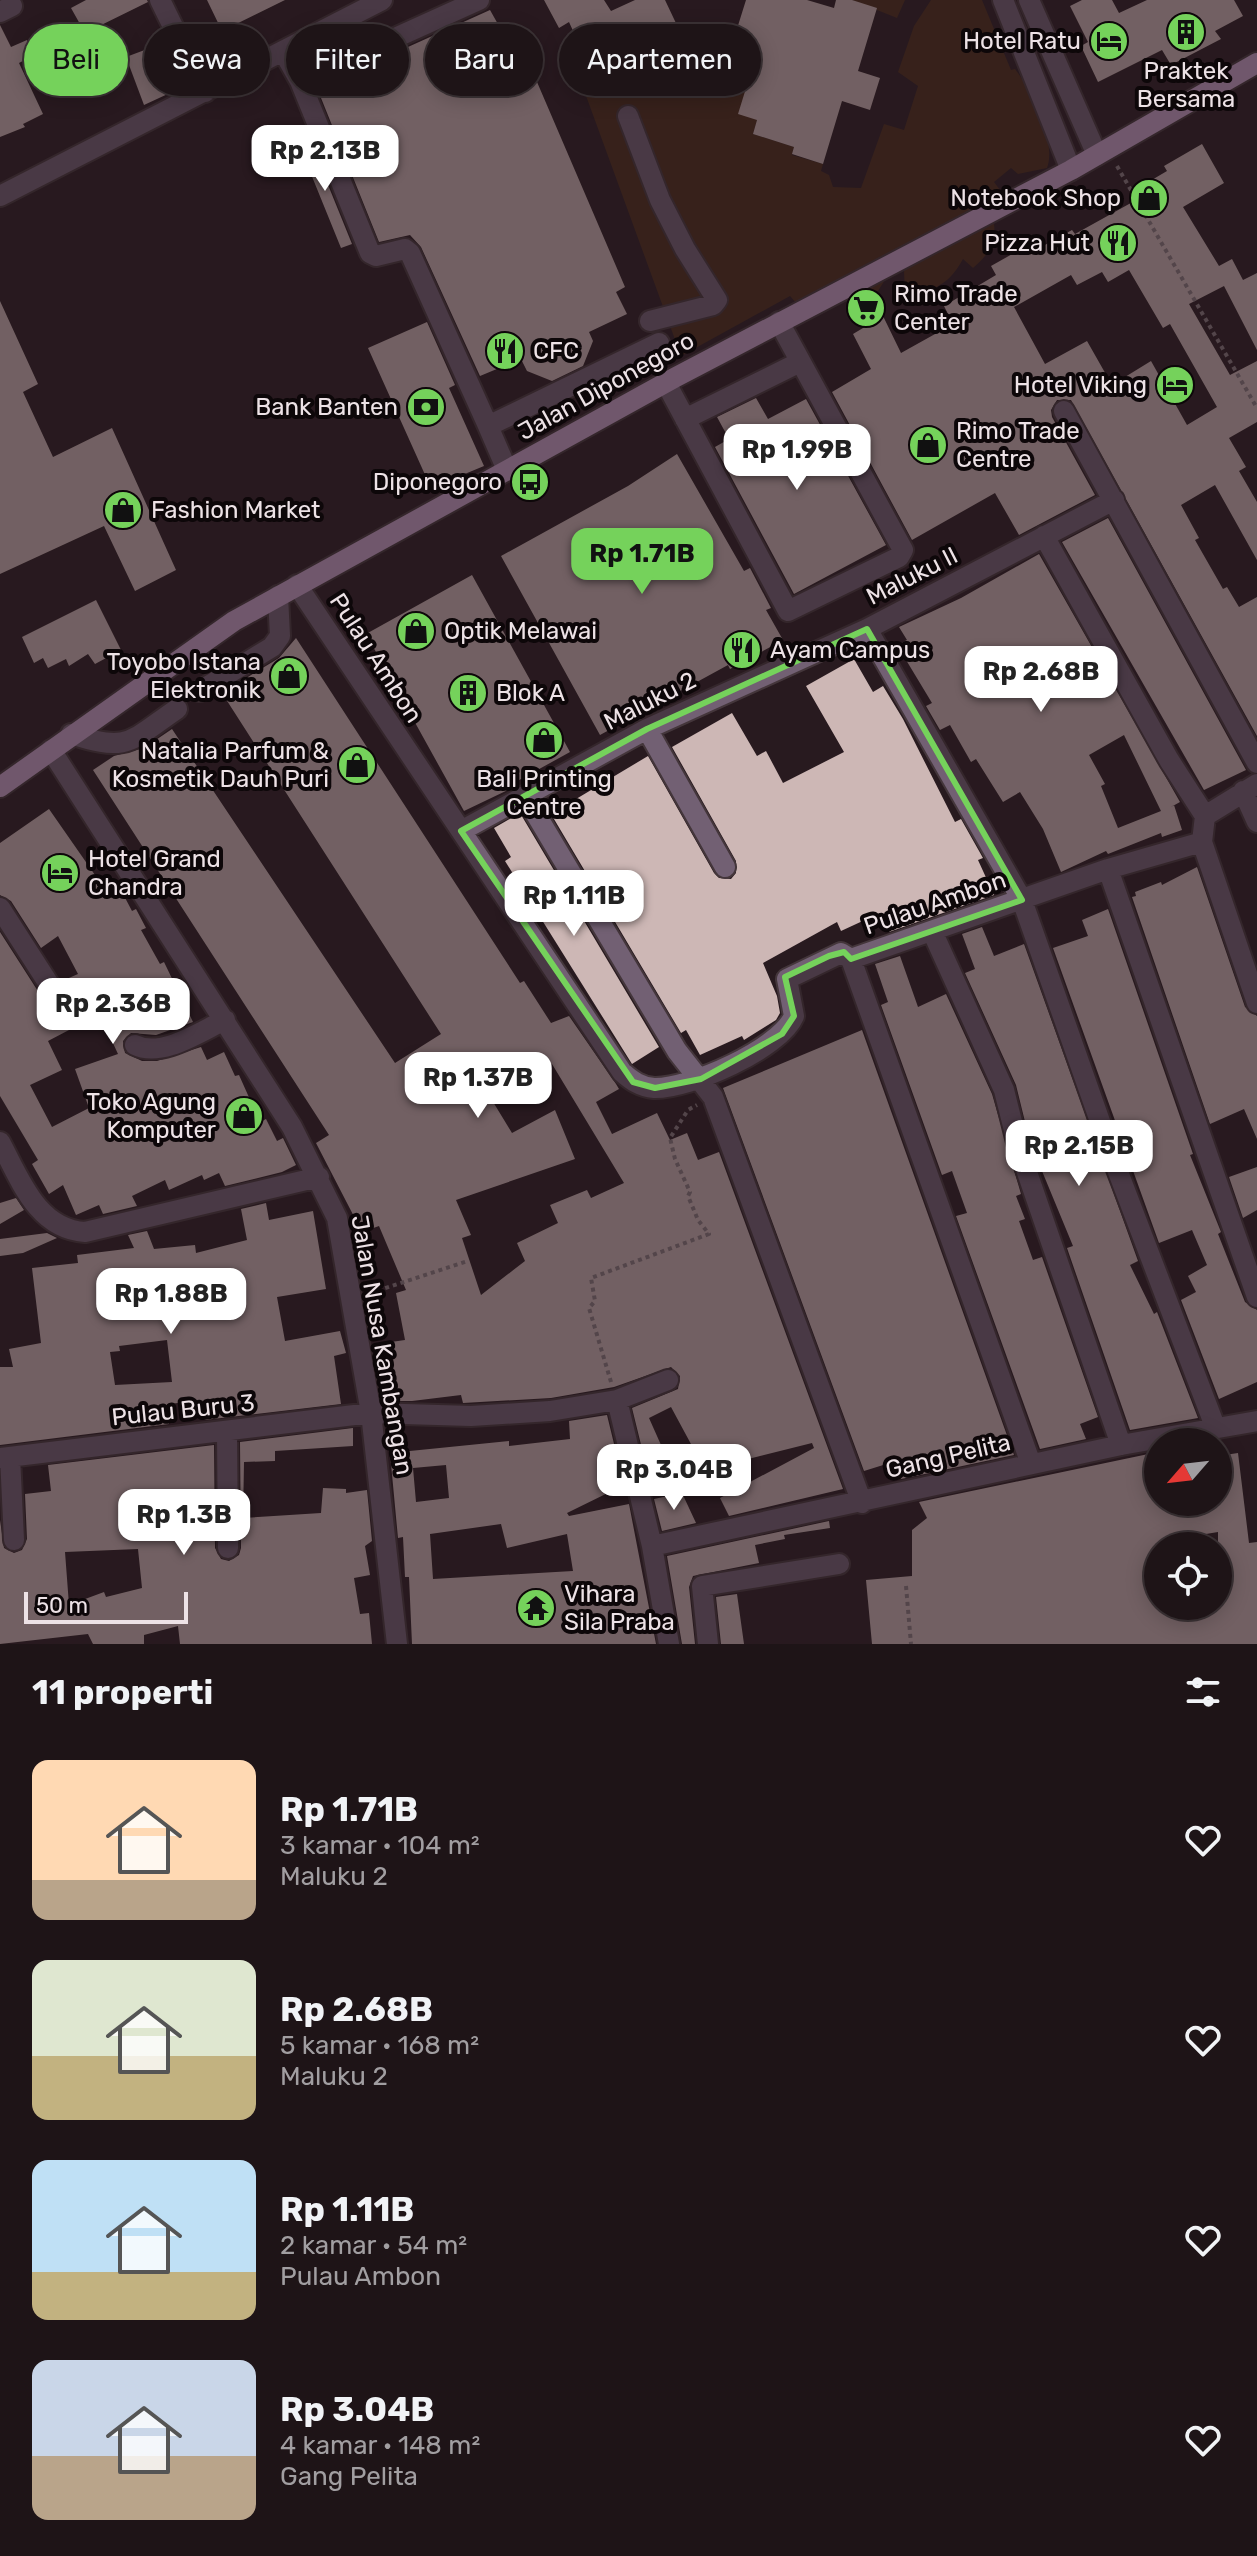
<!DOCTYPE html>
<html lang="id">
<head>
<meta charset="utf-8">
<style>
  body { margin:0; font-family:Rubik,sans-serif; background:#2b2124; color:#f1f3f6; height:100vh; display:flex; flex-direction:column; font-size:30px; white-space:nowrap }
  * { box-sizing:border-box; margin:0 }
  p { font-size:26px; color:#a19ea1 }
  .icon { flex:none; width:44px; height:44px; fill:none; stroke:currentColor; stroke-width:2; stroke-linecap:round; stroke-linejoin:round }
  .map { position:relative; height:1644px; overflow:hidden }
  .sheet { display:flex; flex-direction:column; background:#1e1417; flex:1 }
  .sheet>* { flex:none }
  .hud { position:absolute; left:24px; top:24px; width:800px; height:72px; display:flex; gap:16px }
  .needle { width:52px; rotate:242deg }
  .buttons { position:absolute; left:1144px; top:1428px; display:grid; gap:16px }
  .buttons a { display:grid; place-items:center; width:88px; height:88px; border-radius:50%; background:#1e1417; box-shadow:0 4px 20px #0003,0 0 0 2px #3c3336; font-size:40px }
  .scale { position:absolute; left:24px; bottom:20px; width:164px; box-sizing:border-box; padding-left:8px; border:4px solid #ede2e6; border-top:0; font-size:22px; line-height:28px; white-space:nowrap; color:#ede2e6; -webkit-text-stroke:6px #0d0709; paint-order:stroke }
  .price { position:absolute; translate:-50% -68px; padding:0 18px; border-radius:16px; background:#fff; color:#222; font-size:26px; line-height:52px; filter:drop-shadow(0 2px 4px #0008) }
  .price::after { content:''; position:absolute; left:50%; top:48px; width:24px; height:18px; margin-left:-12px; background:inherit; clip-path:polygon(0 0,100% 0,50% 100%) }
  .price.active { background:#75d25b; color:#111 }
  ul { padding:0; list-style:none }
  li { display:flex; align-items:center; gap:24px; height:200px; padding:0 32px }
  li span { display:grid; place-items:center; flex:none; width:224px; height:160px; border-radius:16px; color:#555 }
  li>.icon { margin-inline-start:auto }
  span .icon { width:96px; height:96px; fill:#fffc; stroke-width:1 }
  li b { font-size:34px }
  h2 { display:flex; justify-content:space-between; align-items:center; height:96px; padding:0 32px; font-size:34px }
  .chip { padding:0 28px; border-radius:36px; background:#1e1417; box-shadow:0 4px 20px #0003,0 0 0 2px #3c3336; font-size:28px; line-height:72px }
  .chip.active { background:#75d25b; color:#111 }
  .map>svg:first-child { display:block }
  .green { fill:#492b18 }
  .building { fill:#cdb7b5; fill-rule:evenodd }
  .lines { fill:none; stroke-linecap:round; stroke-linejoin:round }
  .minor-casing { stroke:#44363b; stroke-width:24 }
  .major-casing { stroke:#44363b; stroke-width:24 }
  .path { stroke:#877a7f; stroke-width:4; stroke-dasharray:4 4; stroke-linecap:butt }
  .minor { stroke:#726073; stroke-width:20 }
  .major { stroke:#c7a2c9; stroke-width:20 }
  .marked { fill:none; stroke:#75d25b; stroke-width:6; stroke-linejoin:round }
  .labels { text-anchor:middle; dominant-baseline:central; stroke-width:8; stroke-linejoin:round; paint-order:stroke }
  .poi-label { font-size:24px; fill:#ede2e6; stroke:#0d0709; text-anchor:end }
  .street-label { font-size:24px; fill:#ede2e6; stroke:#0d0709 }
</style>
</head>
<body>
<div class="map">
<svg width="1257" height="1644" viewBox="0 0 1257 1644">
  <rect width="100%" height="100%" fill="#281a1f"/>
  <path class="green" d="M852,0H905L897,18Z
    M931,0H982L1011,70L1015,69C1032,91 1057,142 1047,168L1018,174L1011,168L994,182L1000,190C981,222 1013,234 973,268L963,259C953,277 944,285 925,292L917,288L905,294L904,271L894,253L888,275L878,291L868,293L843,281L798,305L790,296L681,356L585,93L676,53L746,89L757,120L753,134L794,147L792,155L823,164L821,171L829,175L833,187L861,188L884,124L904,130L918,86L898,72L914,26Z"/>
  <path class="building" d="M86,0H147L148,2L85,33L71,8Z
    M207,0H285L222,31Z
    M544,0H604L611,11L635,0H665L683,38L595,79L569,22L559,28Z
    M746,0H807L834,8L836,0H852L877,8L858,71L880,78L870,110L842,101L823,164L792,154L794,147L753,134L757,120L738,114L756,56L731,48Z
    M1082,0H1112L1119,13L1147,0H1234L1243,16L1215,31L1221,39L1171,65L1162,50L1098,82L1081,46L1088,42L1070,6Z
    M490,10L517,58L525,54L625,287L616,292L627,314L589,332L593,341L583,366L552,381L527,371L521,359L480,376L421,247L410,235L379,242L317,88Z
    M0,25L11,47L27,40L34,55L19,63L43,114L23,124L25,127L0,137Z
    M166,42L185,86L144,105L126,57Z
    M309,138L352,244L341,248L298,142Z
    M1202,144L1224,183L1183,207L1219,266L1232,259L1243,280L1257,273V350L1224,286L1189,304L1230,375L1257,361V422L1229,438L1246,467L1239,471L1257,502V560L1215,485L1181,505L1199,538L1195,540L1223,589L1227,587L1239,607L1257,597V736L1071,400H1057L1051,410L1052,417L1095,495L1019,535L995,493L912,540L832,392L871,369L853,334L883,316L901,353L953,324L944,306L996,275L991,266L1030,244L1034,251L1072,230L1075,234L1138,199L1133,191L1167,171L1164,166ZM1129,270L1163,328L1170,324L1217,407L1187,425L1151,361L1112,385L1087,341L1045,364L1014,307L1071,275L1077,285L1102,272L1108,282Z
    M0,301L38,384L23,392L53,457L112,428L176,570L135,591L104,526L0,574Z
    M427,322L455,385L449,388L484,466L431,488L368,348Z
    M756,398L768,419L806,399L886,545L794,594L715,447L729,439L717,417Z
    M677,454L744,571L750,568L771,608L766,610L783,640L730,669L728,665L600,735L501,556L628,486Z
    M1108,518L1246,770L1204,790L1062,542Z
    M1039,554L1180,802L1171,807L1174,805L1182,830L1162,837L1161,833L1108,854L1106,851L1061,872L1043,829L1020,792L1003,802L976,759L971,762L950,725L940,730L926,706L932,703L897,645L907,640L899,627L961,598ZM1124,735L1161,811L1118,828L1101,786L1105,784L1089,755Z
    M472,575L570,752L512,784L514,787L464,811L366,634Z
    M96,600L121,650L95,664L88,654L69,666L66,659L48,668L43,658L34,663L22,637Z
    M296,638L520,983L524,981L551,1023L569,1016L616,1084L619,1089L596,1102L612,1134L657,1113L670,1140L687,1133L698,1160L719,1152L843,1489L729,1516L720,1498L814,1448L812,1443L705,1470L671,1407L649,1418L669,1463L648,1473L632,1408L678,1389L680,1376L671,1367L614,1387L551,1398L463,1403L461,1395L412,1401H399L398,1398L382,1400L377,1371L388,1368L384,1343L405,1340L396,1293L406,1290L379,1226L362,1232L316,1143L329,1135L93,770L114,756L144,748L172,729L395,1063L441,1034L222,693L279,658ZM552,1064L624,1183L591,1198L587,1190L550,1205L558,1223L517,1243L525,1261L481,1295L462,1238L471,1235L456,1200L575,1159L555,1110L512,1133L487,1092L525,1072L528,1077Z
    M854,659L873,692L883,686L903,719L955,822L961,819L983,858L978,860L994,895L889,932L880,913L841,931L837,922L763,963L777,996L780,1013L776,1020L744,1040L742,1036L700,1055L686,1030L681,1033L551,814L648,756L714,873L719,878L731,879L736,873V861L672,747L732,713L757,756L766,751L783,783L844,752L806,686Z
    M49,809L111,898L122,892L132,911L136,909L146,928L141,930L160,964L164,962L193,1022L156,1035L131,1033L123,1041L125,1053L142,1061H157L201,1047L207,1060L224,1052L235,1076L239,1075L260,1122L266,1119L277,1141L283,1138L296,1165L282,1172L225,1186L219,1173L204,1180L202,1175L169,1190L165,1180L132,1196L137,1206L103,1214L99,1205L76,1215L63,1185L49,1194L32,1164L38,1160L0,1096V932L59,1024L69,1030L48,1041L62,1070L30,1085L52,1127L89,1108L75,1069L118,1054L99,1013L82,1023L81,1011L62,981L78,974L58,936L41,948L11,901L0,895V843Z
    M520,813L659,1047L632,1064L505,861L511,857L494,828Z
    M1197,867L1245,1007L1257,1016V1139L1244,1109L1210,1124L1132,897L1136,896L1135,892L1161,882L1162,885Z
    M1108,909L1193,1154L1190,1155L1221,1232L1218,1234L1245,1302L1257,1310V1382L1219,1399L1181,1300L1196,1292L1188,1276L1207,1265L1192,1230L1159,1243L1053,948L1088,936L1082,920Z
    M982,927L994,956L1024,944L1138,1261L1130,1265L1154,1314L1157,1312L1198,1418L1130,1430L1067,1248L1073,1246L1030,1142L1016,1085L965,973L975,969L962,934Z
    M900,956L918,1007L946,994L992,1094L1021,1194L1016,1196L1025,1219L1019,1221L1033,1260L1042,1257L1098,1417L1080,1424L1086,1439L1040,1449L956,1216L967,1213L952,1171L942,1175L881,1005L888,1002L875,964Z
    M862,1030L1014,1455L901,1479L896,1461L864,1471L723,1088Z
    M1257,1167V1210L1243,1218L1229,1177Z
    M16,1198L24,1210L0,1224V1203Z
    M266,1203L269,1220L313,1211L326,1289L277,1297L285,1341L340,1331L346,1353L334,1356L341,1404L204,1420L201,1401L167,1404L169,1424L0,1445V1367H13L9,1349L41,1343L32,1268L78,1263L77,1255L134,1248L128,1235L147,1231L154,1249L195,1245L196,1253L247,1240L241,1209ZM167,1340L172,1382L115,1385L110,1352L120,1351L119,1346Z
    M47,1233L57,1238L23,1253L0,1256V1239Z
    M607,1415L624,1485L567,1513L569,1516L629,1504L656,1644H412L409,1577H405L403,1537L398,1538L390,1453L509,1441V1446L570,1439L569,1421ZM446,1465L449,1498L416,1502L413,1468ZM501,1524L507,1548L567,1534L573,1571L433,1579L430,1534Z
    M353,1428V1446L275,1451V1461L244,1462L243,1518L321,1513L323,1488L346,1489V1493L367,1490L372,1541L365,1546L370,1575L354,1578L360,1614L369,1613L372,1644H180L178,1626L144,1635V1644H93L88,1634L0,1644V1520L4,1548L14,1553L22,1550L27,1539L25,1494L51,1491L48,1465L214,1445L215,1548L221,1559L229,1561L239,1555L241,1548L240,1442ZM138,1549L142,1588L106,1597L104,1592L69,1605L65,1552Z
    M1158,1452V1502H1218V1456L1238,1453L1249,1543L1257,1542V1644H872L866,1580L912,1576V1530L927,1518L919,1502ZM1218,1532V1606H1158V1542Z
    M682,1493L696,1523L662,1531L654,1499Z
    M829,1521L830,1528L784,1535L785,1539L755,1545L759,1563L693,1576L689,1587L695,1644H682L667,1556Z
    M737,1594L744,1644H721L716,1597Z"/>
  <g class="lines">
    <g class="minor-casing">
      <path id="minor" d="M160,0L205,92
        M1003,0L1071,170
        M1029,0L1097,155
        M0,12L12,6
        M283,51L300,81L479,0
        M300,81L370,253L376,256L405,249L410,253L488,426
        M628,116L660,200L685,249L717,300L713,305L650,321
        M0,196L382,0
        M666,383L788,611L899,557L903,550L779,322
        M1064,411L1257,763
        M685,419L800,362
        M507,470L488,426L659,343
        M1044,536L1169,760L1205,816L1202,842
        M297,585L622,1072C632,1081 641,1087 654,1088C689,1089 780,1049 794,1016L787,979L841,953L851,959L1108,869L1202,842
        M867,629L1022,900L1115,1164L1216,1429
        M200,691L272,647L280,636L278,596
        M647,729L725,867
        M71,734C129,753 130,741 177,709
        M51,750L292,1127L337,1218L371,1413L397,1644
        M1243,791L1257,822
        M525,796L677,1051L713,1097L862,1503
        M1205,816L1257,784
        M461,831L647,729L867,629L1114,500
        M1202,842L1257,1003
        M1108,869L1257,1297
        M0,908L70,1017
        M932,931L1004,1090L1018,1146L1121,1445
        M851,959L1031,1464
        M135,1045C162,1058 199,1032 225,1020
        M0,1142C20,1179 37,1229 85,1232L319,1177
        M668,1380L617,1400L652,1546L669,1644
        M227,1431L228,1548
        M10,1457L14,1540
        M0,1458L371,1413L471,1416L550,1411L617,1400
        M652,1546L1121,1445L1257,1421
        M708,1644L702,1586L839,1564"/>
    </g>
    <g class="major-casing">
      <path id="major" d="M0,787L234,621L676,377L1071,170L1257,63"/>
    </g>
    <path class="path" d="M1117,166L1257,408
      M370,1293L468,1261
      M611,1382L589,1308L595,1301L591,1278L709,1234L698,1220L688,1196L690,1192L675,1159L670,1138L688,1110L697,1105
      M906,1586L911,1644"/>
    <use href="#minor" class="minor"/>
    <use href="#major" class="major"/>
  </g>
  <path d="M0 0H1257V1644H0ZM867,629L1022,900L851,959L844,952L829,956L785,977L794,1016L782,1034L701,1079L655,1088L633,1082L461,831L647,729Z" fill="#281a1f" fill-opacity=".55" fill-rule="evenodd"/>
  <path class="marked" d="M867,629L1022,900L851,959L844,952L829,956L785,977L794,1016L782,1034L701,1079L655,1088L633,1082L461,831L647,729Z"/>
  <defs>
    <g id="building-disc" transform="scale(2)"><circle r="9.5" fill="#75d25b" stroke="#0d0709"/><path d="M-4-6H4V6H1V3H-1V6H-4ZM-2.5-4.3h1.7v1.8h-1.7ZM.8-4.3h1.7v1.8H.8ZM-2.5-1h1.7V.8h-1.7ZM.8-1h1.7V.8H.8Z" fill="#111"/></g>
    <g id="hotel-disc" transform="scale(2)"><circle r="9.5" fill="#75d25b" stroke="#0d0709"/><path d="M-6-4.5h1.5V1H6V5H4.5V3h-9V5H-6ZM-4 0a1.8 1.8 0 1 1 3.6 0ZM.5 0V-2.5h3Q6-2.5 6 0Z" fill="#111"/></g>
    <g id="shop-disc" transform="scale(2)"><circle r="9.5" fill="#75d25b" stroke="#0d0709"/><path d="M-5-2.5h2.3a2.7 3.5 0 0 1 5.4 0H5L5.5 6h-11ZM-1.5-2.5h3a1.5 2.3 0 0 0-3 0Z" fill="#111"/></g>
    <g id="restaurant-disc" transform="scale(2)"><circle r="9.5" fill="#75d25b" stroke="#0d0709"/><path d="M-5-6h1v4h1v-4h1v4h1v-4h1v5L-1.5 .5V6h-2V.5L-5-1ZM5-6V6H3V1.5H1.5Q1.5-4 5-6Z" fill="#111"/></g>
    <g id="supermarket-disc" transform="scale(2)"><circle r="9.5" fill="#75d25b" stroke="#0d0709"/><path d="M-6-5.5h2.5l.6 2H6L4.5 2H-2.5L-4.4-4H-6ZM-1.5 3.2a1.3 1.3 0 1 0 .1 0ZM3 3.2a1.3 1.3 0 1 0 .1 0Z" fill="#111"/></g>
    <g id="bank-disc" transform="scale(2)"><circle r="9.5" fill="#75d25b" stroke="#0d0709"/><path d="M-6-4H6V4H-6ZM0-2.3a2.3 2.3 0 1 0 0 4.6a2.3 2.3 0 1 0 0-4.6Z" fill="#111"/></g>
    <g id="bus-disc" transform="scale(2)"><circle r="9.5" fill="#75d25b" stroke="#0d0709"/><path d="M-5-6H5V4H4V6H2V4H-2V6H-4V4H-5ZM-3.5-4V0h7V-4ZM-3.5 1.2v1.5H-2V1.2ZM2 1.2v1.5H3.5V1.2Z" fill="#111"/></g>
    <g id="temple-disc" transform="scale(2)"><circle r="9.5" fill="#75d25b" stroke="#0d0709"/><path d="M0-6L5-2H3V0L6.5 2.5H4V6H1.5V3h-3V6H-4V2.5H-6.5L-3 0V-2H-5Z" fill="#111"/></g>
  </defs>
  <g fill-rule="evenodd">
    <use href="#building-disc" x="1186" y="32"/>
    <use href="#hotel-disc" x="1109" y="41"/>
    <use href="#shop-disc" x="1149" y="198"/>
    <use href="#restaurant-disc" x="1118" y="243"/>
    <use href="#supermarket-disc" x="866" y="308"/>
    <use href="#restaurant-disc" x="505" y="351"/>
    <use href="#hotel-disc" x="1175" y="385"/>
    <use href="#bank-disc" x="426" y="407"/>
    <use href="#shop-disc" x="928" y="445"/>
    <use href="#bus-disc" x="530" y="482"/>
    <use href="#shop-disc" x="123" y="510"/>
    <use href="#shop-disc" x="416" y="631"/>
    <use href="#restaurant-disc" x="742" y="650"/>
    <use href="#shop-disc" x="289" y="676"/>
    <use href="#building-disc" x="468" y="693"/>
    <use href="#shop-disc" x="544" y="740"/>
    <use href="#shop-disc" x="357" y="765"/>
    <use href="#hotel-disc" x="60" y="873"/>
    <use href="#shop-disc" x="244" y="1116"/>
    <use href="#temple-disc" x="536" y="1608"/>
  </g>
  <g class="labels">
    <g class="poi-label">
      <text x="1081" y="41">Hotel Ratu</text>
      <text x="1186" y="71" text-anchor="middle">Praktek<tspan x="1186" dy="28">Bersama</tspan></text>
      <text x="1121" y="198">Notebook Shop</text>
      <text x="1090" y="243">Pizza Hut</text>
      <text x="894" y="294" text-anchor="start">Rimo Trade<tspan x="894" dy="28">Center</tspan></text>
      <text x="533" y="351" text-anchor="start">CFC</text>
      <text x="1147" y="385">Hotel Viking</text>
      <text x="398" y="407">Bank Banten</text>
      <text x="956" y="431" text-anchor="start">Rimo Trade<tspan x="956" dy="28">Centre</tspan></text>
      <text x="502" y="482">Diponegoro</text>
      <text x="151" y="510" text-anchor="start">Fashion Market</text>
      <text x="444" y="631" text-anchor="start">Optik Melawai</text>
      <text x="770" y="650" text-anchor="start">Ayam Campus</text>
      <text x="261" y="662">Toyobo Istana<tspan x="261" dy="28">Elektronik</tspan></text>
      <text x="496" y="693" text-anchor="start">Blok A</text>
      <text x="329" y="751">Natalia Parfum &amp;<tspan x="329" dy="28">Kosmetik Dauh Puri</tspan></text>
      <text x="544" y="779" text-anchor="middle">Bali Printing<tspan x="544" dy="28">Centre</tspan></text>
      <text x="88" y="859" text-anchor="start">Hotel Grand<tspan x="88" dy="28">Chandra</tspan></text>
      <text x="216" y="1102">Toko Agung<tspan x="216" dy="28">Komputer</tspan></text>
      <text x="564" y="1594" text-anchor="start">Vihara<tspan x="564" dy="28">Sila Praba</tspan></text>
    </g>
    <g class="street-label">
      <text transform="translate(606 386) rotate(-29)">Jalan Diponegoro</text>
      <text transform="translate(912 576) rotate(-27)">Maluku II</text>
      <text transform="translate(376 658) rotate(57)">Pulau Ambon</text>
      <text transform="translate(650 701) rotate(-27)">Maluku 2</text>
      <text transform="translate(935 903) rotate(-19)">Pulau Ambon</text>
      <text transform="translate(382 1345) rotate(80)">Jalan Nusa Kambangan</text>
      <text transform="translate(183 1410) rotate(-6)">Pulau Buru 3</text>
      <text transform="translate(948 1456) rotate(-13)">Gang Pelita</text>
    </g>
  </g>
</svg>
<div class="buttons">
<a><svg class="needle" viewBox="-14 -14 28 28"><path d="M0-13l5 13h-10z" fill="#e53935"/><path d="M0 13l5-13h-10z" fill="#a19ea1"/></svg></a>
<a><svg class="icon" aria-label="locate" viewBox="0 0 24 24"><circle cx="12" cy="12" r="6"/><path d="M12 2v4M12 18v4M2 12h4M18 12h4"/></svg></a>
</div>
<div class="scale">50 m</div>
<b class="price" style="left:325px;top:193px">Rp 2.13B</b>
<b class="price" style="left:797px;top:492px">Rp 1.99B</b>
<b class="price active" style="left:642px;top:596px">Rp 1.71B</b>
<b class="price" style="left:1041px;top:714px">Rp 2.68B</b>
<b class="price" style="left:574px;top:938px">Rp 1.11B</b>
<b class="price" style="left:113px;top:1046px">Rp 2.36B</b>
<b class="price" style="left:478px;top:1120px">Rp 1.37B</b>
<b class="price" style="left:1079px;top:1188px">Rp 2.15B</b>
<b class="price" style="left:171px;top:1336px">Rp 1.88B</b>
<b class="price" style="left:674px;top:1512px">Rp 3.04B</b>
<b class="price" style="left:184px;top:1557px">Rp 1.3B</b>
<div class="hud">
<a class="chip active">Beli</a>
<a class="chip">Sewa</a>
<a class="chip">Filter</a>
<a class="chip">Baru</a>
<a class="chip">Apartemen</a>
</div>
</div>
<section class="sheet">
<h2>11 properti<svg class="icon" aria-label="filters" viewBox="0 0 24 24"><path d="M4 7h16M4 17h16"/><circle cx="9" cy="7" r="2"/><circle cx="15" cy="17" r="2"/></svg></h2>
<ul>
<li><span style="background:linear-gradient(#ffd9b3 75%,#b9a48a 0)"><svg class="icon" aria-label="home" viewBox="0 0 24 24"><path d="M3 11l9-7 9 7M6 9v11h12V9"/></svg></span><div><b>Rp 1.71B</b><p>3 kamar · 104 m²</p><p>Maluku 2</p></div><svg class="icon" aria-label="heart" viewBox="0 0 24 24"><path d="M12 20l-8-8c-3-5 5-10 8-4 3-6 11-1 8 4z"/></svg></li>
<li><span style="background:linear-gradient(#dfe7d0 60%,#c2b280 0)"><svg class="icon" aria-label="home" viewBox="0 0 24 24"><path d="M3 11l9-7 9 7M6 9v11h12V9"/></svg></span><div><b>Rp 2.68B</b><p>5 kamar · 168 m²</p><p>Maluku 2</p></div><svg class="icon" aria-label="heart" viewBox="0 0 24 24"><path d="M12 20l-8-8c-3-5 5-10 8-4 3-6 11-1 8 4z"/></svg></li>
<li><span style="background:linear-gradient(#bfe0f5 70%,#c2b280 0)"><svg class="icon" aria-label="home" viewBox="0 0 24 24"><path d="M3 11l9-7 9 7M6 9v11h12V9"/></svg></span><div><b>Rp 1.11B</b><p>2 kamar · 54 m²</p><p>Pulau Ambon</p></div><svg class="icon" aria-label="heart" viewBox="0 0 24 24"><path d="M12 20l-8-8c-3-5 5-10 8-4 3-6 11-1 8 4z"/></svg></li>
<li><span style="background:linear-gradient(#c9d6e8 60%,#b9a48a 0)"><svg class="icon" aria-label="home" viewBox="0 0 24 24"><path d="M3 11l9-7 9 7M6 9v11h12V9"/></svg></span><div><b>Rp 3.04B</b><p>4 kamar · 148 m²</p><p>Gang Pelita</p></div><svg class="icon" aria-label="heart" viewBox="0 0 24 24"><path d="M12 20l-8-8c-3-5 5-10 8-4 3-6 11-1 8 4z"/></svg></li>
</ul>
</section>
</body>
</html>
